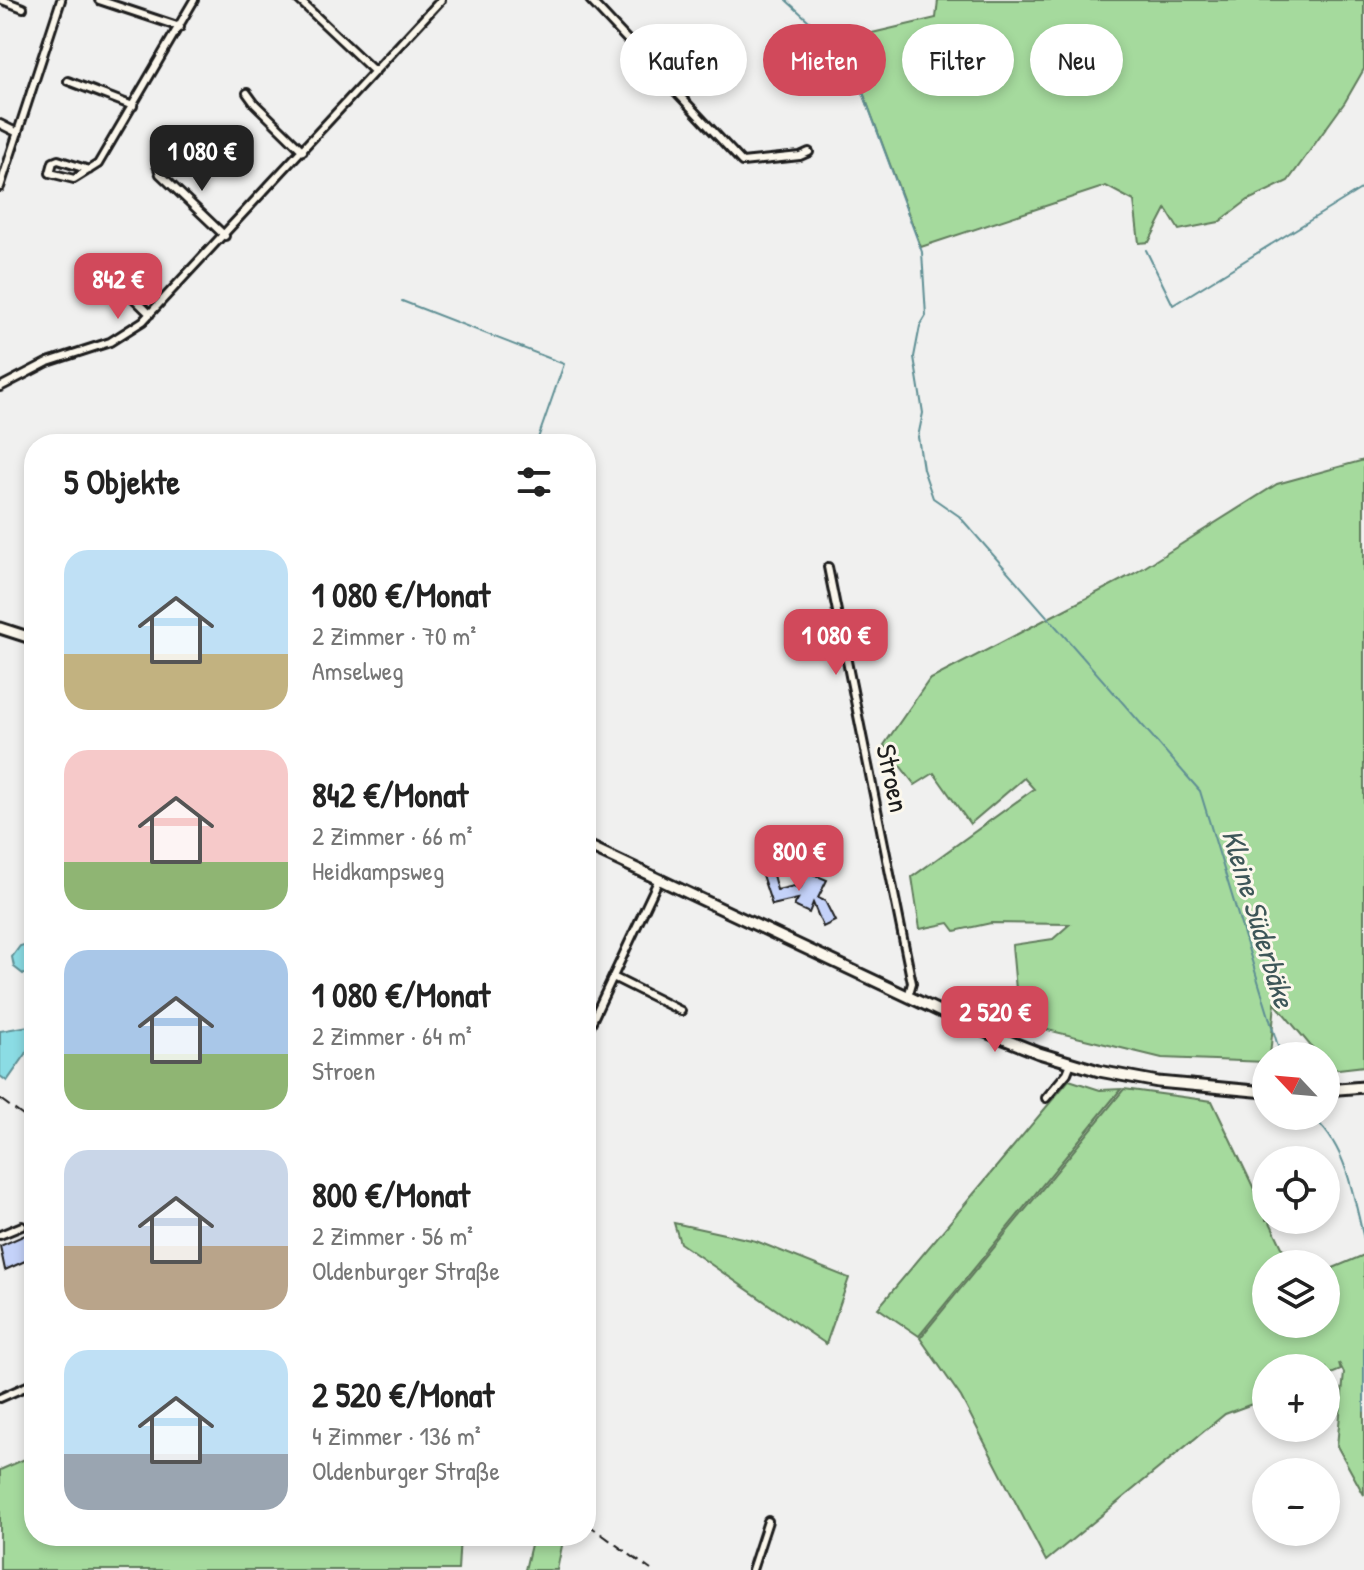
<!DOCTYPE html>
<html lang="de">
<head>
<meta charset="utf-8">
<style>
  body { margin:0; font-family:"Patrick Hand",sans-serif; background:#f6f6f6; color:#222; height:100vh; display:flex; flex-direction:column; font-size:30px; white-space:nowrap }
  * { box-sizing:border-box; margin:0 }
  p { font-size:26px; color:#767676 }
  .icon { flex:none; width:44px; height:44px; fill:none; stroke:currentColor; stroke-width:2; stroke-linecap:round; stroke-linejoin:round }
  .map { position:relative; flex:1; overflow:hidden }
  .panel { position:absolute; left:24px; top:434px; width:572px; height:1112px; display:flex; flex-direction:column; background:#fff; border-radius:32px; box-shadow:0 4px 12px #0003 }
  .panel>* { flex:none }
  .top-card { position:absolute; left:620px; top:24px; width:624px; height:72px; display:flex; gap:16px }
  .needle { width:52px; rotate:296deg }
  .fabs { position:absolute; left:1252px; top:1042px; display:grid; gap:16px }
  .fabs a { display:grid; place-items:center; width:88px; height:88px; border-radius:50%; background:#fff; box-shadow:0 4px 12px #0003; font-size:40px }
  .price { position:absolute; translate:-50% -68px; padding:0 18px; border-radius:16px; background:#d1495b; color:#fff; font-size:26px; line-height:52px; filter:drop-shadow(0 2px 4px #0008) }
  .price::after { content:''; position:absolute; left:50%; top:48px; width:24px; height:18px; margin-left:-12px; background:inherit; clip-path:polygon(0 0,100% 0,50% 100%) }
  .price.active { background:#222; color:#fff }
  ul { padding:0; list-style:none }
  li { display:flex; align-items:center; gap:24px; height:200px; padding:0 40px }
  li span { display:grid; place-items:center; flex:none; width:224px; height:160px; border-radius:24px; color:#555 }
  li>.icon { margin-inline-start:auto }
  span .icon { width:96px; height:96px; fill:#fffc; stroke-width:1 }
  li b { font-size:34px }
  h2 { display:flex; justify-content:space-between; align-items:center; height:96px; padding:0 40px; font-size:34px }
  .pill { padding:0 28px; border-radius:36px; background:#fff; box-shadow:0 4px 12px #0003; font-size:28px; line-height:72px }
  .pill.active { background:#d1495b; color:#fff }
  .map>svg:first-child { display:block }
  .green { fill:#a5da9d; stroke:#607b5c; stroke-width:2 }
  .water { fill:#8bdce4; stroke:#5f8f94; stroke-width:2 }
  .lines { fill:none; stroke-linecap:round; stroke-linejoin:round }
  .stream { stroke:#5f8f94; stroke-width:2 }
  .building { fill:#c4d2f9; stroke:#1c1c1c; stroke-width:2 }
  .street-casing { stroke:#1c1c1c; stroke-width:12 }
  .secondary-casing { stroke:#1c1c1c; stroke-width:15 }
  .street { stroke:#fbf7ec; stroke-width:6 }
  .secondary { stroke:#fbf7ec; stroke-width:9 }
  .rail { stroke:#1c1c1c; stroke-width:2; stroke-dasharray:12 6; stroke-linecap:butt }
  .labels { text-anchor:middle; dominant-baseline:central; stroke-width:6; stroke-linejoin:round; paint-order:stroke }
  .street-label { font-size:28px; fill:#1c1c1c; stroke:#fbf7ec }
  .water-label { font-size:30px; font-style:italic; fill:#3d5658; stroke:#fbf7ec }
</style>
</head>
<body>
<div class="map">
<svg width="1364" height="1570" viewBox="0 0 1364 1570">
  <rect width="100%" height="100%" fill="#f0f0ef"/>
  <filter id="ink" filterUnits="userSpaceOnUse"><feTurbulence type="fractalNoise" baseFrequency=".0125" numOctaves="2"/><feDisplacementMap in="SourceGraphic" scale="16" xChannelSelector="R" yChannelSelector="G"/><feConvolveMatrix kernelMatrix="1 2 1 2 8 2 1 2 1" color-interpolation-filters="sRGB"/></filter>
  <g filter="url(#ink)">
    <path class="green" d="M938,0H1364V69L1345,102L1288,181L1248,200L1219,222L1179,230L1166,209L1149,242L1139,243L1134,201L1106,186L921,247L855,71L834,42L936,18Z
      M1364,460V1066L1330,1070L1326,1065V1056H1319L1275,1003L1270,1056H1266V1062L1162,1058L1019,1023L1012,945L1053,939L1070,924L991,923L955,931L949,923L920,929L912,877L1034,789L1024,778L970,824L934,773L915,785L884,745L929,680L1137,572L1277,484Z
      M1069,1080L1100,1090L1121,1089L919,1336L878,1308Z
      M1124,1089L1212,1101L1266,1214V1220H1269L1290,1264H1266V1324H1326V1271L1364,1255V1495L1337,1446L1344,1373L1339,1363L1341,1370L1326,1376V1368H1266V1399L1225,1414L1046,1561L961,1397L920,1338Z
      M674,1223L756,1241L849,1278L826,1344L680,1243Z
      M34,1455V1536H460L458,1570H0V1470Z
      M533,1536H564L557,1570H525Z"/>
    <path class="water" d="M34,942V975L23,974L14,967L12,957L20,946Z
      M28,1026L34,1036L26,1054L7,1081L0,1076V1031Z"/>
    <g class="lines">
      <path class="stream" d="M786,0L832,42L855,71L922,252L926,316L920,326L914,357L923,413L918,437L923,469L933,498L959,516L1200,791L1281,1056
        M1146,250L1173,305L1364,187
        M402,301L564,364L536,444
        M1311,1116C1347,1145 1353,1196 1364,1239
        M1364,1293V1411"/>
    </g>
    <path class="building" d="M769,860L777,890L794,886L800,889L808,872L827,880L818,898L825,901L835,921L823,927L813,903L809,913L794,906L798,899L772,905L758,863Z
      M34,1231V1257L5,1270L0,1246Z"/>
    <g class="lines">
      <g class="street-casing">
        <path id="street" d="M2,0L23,8
          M99,0L180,27
          M299,0L375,72
          M590,0L742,162L800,156L809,152
          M68,81L133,106
          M247,93L255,104L303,151
          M0,124L18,133
          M157,165L160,174L225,236
          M89,170L58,160L53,162L50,173L74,179L98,164L194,0
          M0,187L61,0
          M111,276L150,314
          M0,387L48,362L110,342L143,321L441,0
          M828,567L912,983L908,997
          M613,977L681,1011
          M586,1034L659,879
          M1046,1098L1067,1073L1071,1063
          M0,1235L22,1226
          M0,1398L34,1383
          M752,1570L768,1521"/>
      </g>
      <g class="secondary-casing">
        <path id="secondary" d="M0,628L34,639
          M586,845L973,1027L1039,1053L1099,1071L1158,1082L1266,1092
          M1326,1090L1364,1087"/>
      </g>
      <use href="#street" class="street"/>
      <use href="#secondary" class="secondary"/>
      <path class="rail" d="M0,1099L34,1124
        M586,1523L651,1570"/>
    </g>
  </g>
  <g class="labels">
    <g class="street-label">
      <text transform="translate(893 778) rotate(78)">Stroen</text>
    </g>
    <g class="water-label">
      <text transform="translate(1259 918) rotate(73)">Kleine Süderbäke</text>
    </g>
  </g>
</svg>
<div class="fabs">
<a><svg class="needle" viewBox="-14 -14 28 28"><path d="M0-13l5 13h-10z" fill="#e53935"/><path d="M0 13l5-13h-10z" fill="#767676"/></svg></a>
<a><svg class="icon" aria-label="locate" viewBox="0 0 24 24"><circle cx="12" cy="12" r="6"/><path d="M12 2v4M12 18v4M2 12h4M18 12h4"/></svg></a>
<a><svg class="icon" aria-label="layers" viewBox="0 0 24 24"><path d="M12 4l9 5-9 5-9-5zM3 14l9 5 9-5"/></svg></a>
<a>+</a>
<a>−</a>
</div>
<b class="price active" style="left:202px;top:193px">1 080 €</b>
<b class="price" style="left:118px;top:321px">842 €</b>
<b class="price" style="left:836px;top:677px">1 080 €</b>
<b class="price" style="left:799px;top:893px">800 €</b>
<b class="price" style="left:995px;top:1054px">2 520 €</b>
<div class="top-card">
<a class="pill">Kaufen</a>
<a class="pill active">Mieten</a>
<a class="pill">Filter</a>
<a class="pill">Neu</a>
</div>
<section class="panel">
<h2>5 Objekte<svg class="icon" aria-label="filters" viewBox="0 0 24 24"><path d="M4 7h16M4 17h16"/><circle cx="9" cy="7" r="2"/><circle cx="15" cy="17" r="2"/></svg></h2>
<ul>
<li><span style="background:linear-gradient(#bfe0f5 65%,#c2b280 0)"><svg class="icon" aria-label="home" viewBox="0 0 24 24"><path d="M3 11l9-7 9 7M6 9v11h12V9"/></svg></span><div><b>1 080 €/Monat</b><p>2 Zimmer · 70 m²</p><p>Amselweg</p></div></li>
<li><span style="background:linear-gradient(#f6c9c9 70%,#8fb573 0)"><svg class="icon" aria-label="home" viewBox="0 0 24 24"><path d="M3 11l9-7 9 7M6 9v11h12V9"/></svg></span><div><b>842 €/Monat</b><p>2 Zimmer · 66 m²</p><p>Heidkampsweg</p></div></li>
<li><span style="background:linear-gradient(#a9c7e8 65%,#8fb573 0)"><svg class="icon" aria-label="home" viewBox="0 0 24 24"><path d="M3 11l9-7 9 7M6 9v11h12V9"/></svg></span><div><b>1 080 €/Monat</b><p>2 Zimmer · 64 m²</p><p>Stroen</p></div></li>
<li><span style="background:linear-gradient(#c9d6e8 60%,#b9a48a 0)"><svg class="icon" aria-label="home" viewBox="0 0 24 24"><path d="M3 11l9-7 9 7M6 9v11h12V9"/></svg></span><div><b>800 €/Monat</b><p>2 Zimmer · 56 m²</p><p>Oldenburger Straße</p></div></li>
<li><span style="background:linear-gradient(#bfe0f5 65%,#9aa5b1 0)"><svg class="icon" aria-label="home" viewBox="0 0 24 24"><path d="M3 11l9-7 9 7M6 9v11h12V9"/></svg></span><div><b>2 520 €/Monat</b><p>4 Zimmer · 136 m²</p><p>Oldenburger Straße</p></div></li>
</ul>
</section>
</div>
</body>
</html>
